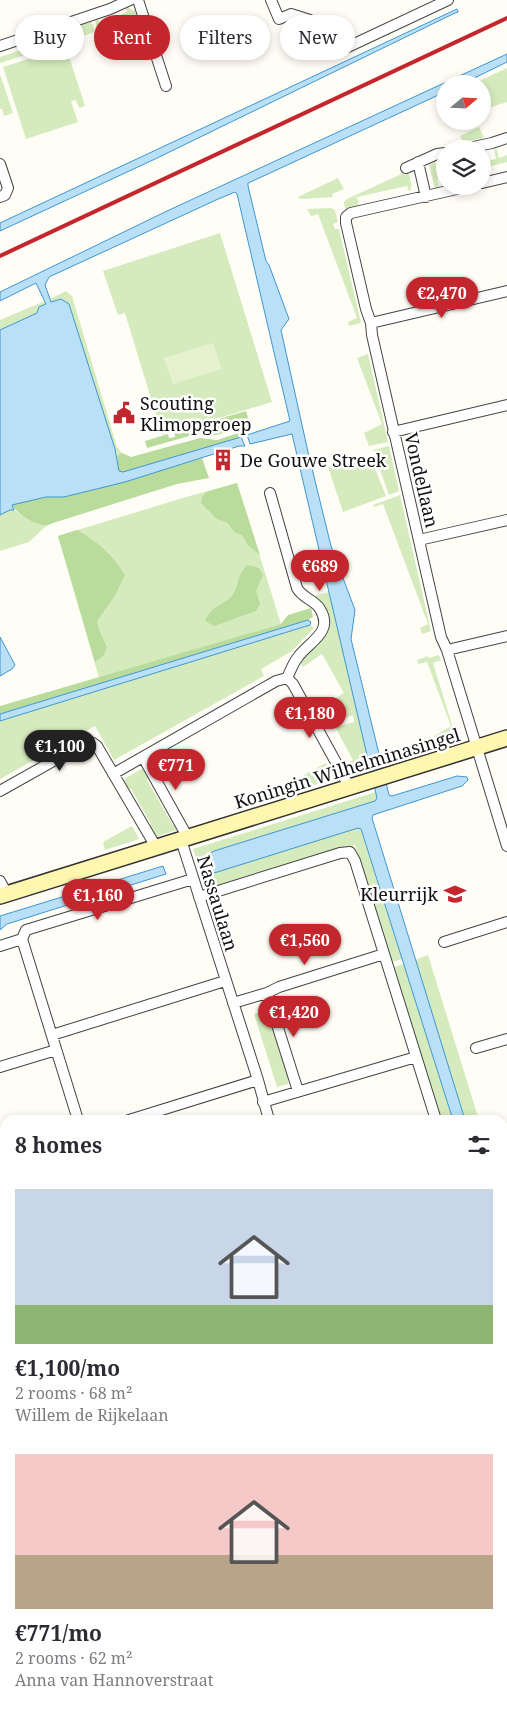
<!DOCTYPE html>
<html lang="en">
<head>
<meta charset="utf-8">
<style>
  body { margin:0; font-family:"Noto Serif",serif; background:#f2f2f3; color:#2b2b33; height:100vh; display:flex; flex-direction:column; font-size:19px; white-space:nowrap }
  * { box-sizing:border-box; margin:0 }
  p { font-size:16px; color:#7c7c81 }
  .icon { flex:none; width:28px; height:28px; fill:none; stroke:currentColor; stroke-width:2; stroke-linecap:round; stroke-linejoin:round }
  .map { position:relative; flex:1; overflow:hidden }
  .sheet { position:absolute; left:0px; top:1115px; width:508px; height:600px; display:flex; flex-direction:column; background:#fff; border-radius:15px 15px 0 0; box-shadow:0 2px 8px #0003 }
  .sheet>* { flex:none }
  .banner { position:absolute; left:15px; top:15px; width:478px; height:45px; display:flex; gap:10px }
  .needle { width:32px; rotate:71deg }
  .controls { position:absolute; left:436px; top:75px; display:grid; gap:10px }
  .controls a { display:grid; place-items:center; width:55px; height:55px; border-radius:50%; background:#fff; box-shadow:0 2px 8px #0003; font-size:25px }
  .price { position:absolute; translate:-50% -42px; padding:0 11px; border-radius:18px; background:#c4262e; color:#fff; font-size:16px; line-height:32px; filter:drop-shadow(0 1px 2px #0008) }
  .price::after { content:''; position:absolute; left:50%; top:30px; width:15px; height:11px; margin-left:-8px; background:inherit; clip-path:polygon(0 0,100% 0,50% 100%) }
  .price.selected { background:#222; color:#fff }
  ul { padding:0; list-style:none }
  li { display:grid; align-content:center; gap:10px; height:265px; padding:0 15px }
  li span { display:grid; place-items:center; height:155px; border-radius:0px; color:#555 }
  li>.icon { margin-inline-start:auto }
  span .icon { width:90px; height:90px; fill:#fffc; stroke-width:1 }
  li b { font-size:21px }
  h2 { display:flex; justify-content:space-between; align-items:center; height:60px; padding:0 15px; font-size:21px }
  .tag { padding:0 18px; border-radius:22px; background:#fff; box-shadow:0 2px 8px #0003; font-size:18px; line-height:45px }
  .tag.selected { background:#c4262e; color:#fff }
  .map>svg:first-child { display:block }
  .industrial { fill:#eee6ef }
  .green { fill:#d5ebbd }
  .forest { fill:#b9dc9c }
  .pitch { fill:#e6f2cf }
  .water { fill:#b9e0f7; stroke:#3f96cf }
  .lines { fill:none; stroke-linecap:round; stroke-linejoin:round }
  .street-casing { stroke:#444; stroke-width:12 }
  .secondary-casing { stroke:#333; stroke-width:18 }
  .street { stroke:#fff; stroke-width:10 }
  .secondary { stroke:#fff6b0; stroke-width:15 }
  .rail { stroke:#c4262e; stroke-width:4 }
  .labels { text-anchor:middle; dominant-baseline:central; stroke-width:5; stroke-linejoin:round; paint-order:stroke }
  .poi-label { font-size:18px; fill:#111; stroke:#fff; text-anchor:start }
  .street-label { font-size:18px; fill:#111; stroke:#fff }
</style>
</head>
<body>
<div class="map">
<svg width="507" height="1715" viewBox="0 0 507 1715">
  <rect width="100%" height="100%" fill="#fffdf5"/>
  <path class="industrial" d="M507,1237V1709L503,1710L502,1239Z
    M5,1436V1710H502L478,1715H0V1439Z"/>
  <path class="green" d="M127,7L135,11L138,18L98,31L95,21L98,20L100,24L127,12L125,8Z
    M92,22L95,32L0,63V57L77,32L80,25Z
    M66,47L85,106L79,108L76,100L71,101L78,122L26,139L3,67Z
    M507,68V102L485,109L483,112L482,84H473Z
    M0,74L13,113L4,116L2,109H0Z
    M479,127L484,138L463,142L460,136Z
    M497,149L499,158L507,155V162L483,168V162L496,159L494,150Z
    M435,162L437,170L445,169V177L437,179L439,188L435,190L429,165Z
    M408,171L412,186L410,187L411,190L409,191L407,186L357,197L359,206L345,209L344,202L347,199Z
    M338,178L344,189L332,194L333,197L300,199L298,197Z
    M331,208L335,210L338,222L333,224L335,229H339L361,323L349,326L348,322L357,318L318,214L311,216L307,209Z
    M220,233L272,402L162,435L125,313L118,315L103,271Z
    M66,291L72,296L117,447L122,453L117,456L69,304L61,299L51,302L50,299Z
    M45,301L46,304L37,313L0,330V320Z
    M368,354L388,442L369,446L364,433L382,424L357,358Z
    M389,446L399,491L389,495L373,450Z
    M370,456L386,496L343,512L328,467Z
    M237,483L281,624L99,678L58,536L186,497Z
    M400,495L431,631L422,634L420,628L428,624L383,504L374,507L373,505Z
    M10,510H14L37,524L46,526L29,542L0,551V515Z
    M329,592L371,770L353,777L345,764L353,760L335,727L354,722L353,715L332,722L323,706L344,693L322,654L303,667L300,662L328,634L329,630L328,619L325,605L313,596Z
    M310,625L314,628L292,651L261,669L264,676L114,760L95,726L0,779V721Z
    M439,655L441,660L433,663L457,741L439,748L434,736L451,726L427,662L418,664L417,660L428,656L429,658Z
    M326,763L333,775L331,780L291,792L288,784Z
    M143,768L149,774L147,780L172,824L175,826L177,830L155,837L149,829L151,824L131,789L126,787L124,779Z
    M286,785L288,793L257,802V801Z
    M376,792L377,798L376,801L214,851L360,828L402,959L392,962L355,845L212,890L206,889L193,849Z
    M132,826L139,839L105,850L103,842Z
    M428,955L479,1120H465L415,960Z
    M404,964L453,1120H441L393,967Z
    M267,1010L289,1077L288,1084L277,1087L254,1014Z
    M507,1168V1231L503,1233V1203L504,1202L503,1197V1170Z
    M5,1372V1429L0,1432V1376Z"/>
  <path class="forest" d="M246,411L248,418L247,425L217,435L200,433L147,448L145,441L168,434L169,438L175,437L174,432Z
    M238,433L241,437L123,472L119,471L117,456L122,453L131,457L200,438L217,440Z
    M202,458L209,478L177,484L53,523L46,526C32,524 19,514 11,505L46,497H65L113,485Z
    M237,483L260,555L248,545L242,535L234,532L228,523L217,519L201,503L202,497L206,492Z
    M77,530C98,542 112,554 125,575L114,597L97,621L99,630L107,647L104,655L95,662L58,536Z
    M247,565L259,568L263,575L256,591L260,604L256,611L214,626L205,621C212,604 228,604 233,594C240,583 236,577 247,565Z
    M311,608L313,617L308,620L0,714V706L281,624L288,615Z"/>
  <path class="pitch" d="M213,343L222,369L173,384L164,358Z"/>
  <path class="water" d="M457,9L458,12L455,13L153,160L0,231V223Z
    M507,54V62L462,84H445V92L257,179L248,183V186L266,261L269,265L289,319L281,330L308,452L331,546L355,610L351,639L389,795L392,796L457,776L467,777L468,780L462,786L373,815L372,818L465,1120H453L361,829L358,828L211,874L209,873L204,857L214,851L375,801L377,798L292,434L250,444L247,435L290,421L237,194L235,192L216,200L49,277L45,285L51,302L61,299L69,304L115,449L119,471L123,472L241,437L245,446H239L125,482L64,497H46L12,505L14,510H10L0,515V330L37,313L39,307L46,304L36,283L0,301V292L167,211Z
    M308,620L311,622L310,625L0,721V714Z
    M0,637L15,665L12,669L0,676Z
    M163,866L166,874L7,924L0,930V916Z
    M507,1698V1709L480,1715H429L452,1710H502L503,1699Z"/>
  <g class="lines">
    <g class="street-casing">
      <path id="street" d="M138,0L166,86
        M271,0L279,19L291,14L310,20L325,50L329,53H335L448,0
        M0,46L110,9L130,0
        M464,149L492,143L507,138
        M418,162L426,197
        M0,164L8,188L5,195L0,197
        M406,168L437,154L445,153
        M482,183L507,177
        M470,186L351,213L346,217V223L366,309L371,323L372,335L441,637L447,650L507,846
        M371,323L507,291
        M393,432L507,405
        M270,493L297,588C302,598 315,600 320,609C334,632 310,641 298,657C293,663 290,672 287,678
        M419,540L507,520
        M447,650L507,636
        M287,678L293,684L350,788
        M143,757L188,838
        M113,774L276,681L287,678
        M0,791L87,742L93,743L97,746L156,847
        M181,840L258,1080L269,1120
        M0,881L7,894
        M199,897L340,853L350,852L355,861L436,1120
        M22,939L78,1120
        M444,942L507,922
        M0,946L22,939L26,930L193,879
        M267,993L298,1091
        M233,1003L267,993L279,987L384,954
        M52,1035L225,981
        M476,1048L507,1039
        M0,1067L56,1050
        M263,1102L416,1057
        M129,1120L258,1080
        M502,1151L507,1150
        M0,1182L5,1181
        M0,1315L5,1313"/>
    </g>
    <g class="secondary-casing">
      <path id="secondary" d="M0,896L507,738"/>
    </g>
    <use href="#street" class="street"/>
    <use href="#secondary" class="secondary"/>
    <path class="rail" d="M0,256L507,18"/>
  </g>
  <defs>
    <g id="civic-bare" transform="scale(1.725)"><path d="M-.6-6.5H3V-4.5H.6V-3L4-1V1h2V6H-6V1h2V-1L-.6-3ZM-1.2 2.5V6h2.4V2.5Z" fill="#c4262e" stroke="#fff" stroke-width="2.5" paint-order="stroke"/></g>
    <g id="building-bare" transform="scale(1.725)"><path d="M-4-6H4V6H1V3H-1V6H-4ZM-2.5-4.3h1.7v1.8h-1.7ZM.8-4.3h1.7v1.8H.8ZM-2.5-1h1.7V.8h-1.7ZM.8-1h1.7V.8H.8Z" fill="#c4262e" stroke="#fff" stroke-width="2.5" paint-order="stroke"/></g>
    <g id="school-bare" transform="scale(1.725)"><path d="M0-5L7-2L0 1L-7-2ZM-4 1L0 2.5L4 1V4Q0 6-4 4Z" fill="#c4262e" stroke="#fff" stroke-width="2.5" paint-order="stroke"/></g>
  </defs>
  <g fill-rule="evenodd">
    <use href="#civic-bare" x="124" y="413"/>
    <use href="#building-bare" x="223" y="460"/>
    <use href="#school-bare" x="455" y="894"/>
  </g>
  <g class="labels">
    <g class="poi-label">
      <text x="140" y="403">Scouting<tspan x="140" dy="21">Klimopgroep</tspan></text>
      <text x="240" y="460">De Gouwe Streek</text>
      <text x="438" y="894" text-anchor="end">Kleurrijk</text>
    </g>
    <g class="street-label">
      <text transform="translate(422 480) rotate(77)">Vondellaan</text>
      <text transform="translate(347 768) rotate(-17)">Koningin Wilhelminasingel</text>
      <text transform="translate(218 903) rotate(73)">Nassaulaan</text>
    </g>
  </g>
</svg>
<div class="controls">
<a><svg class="needle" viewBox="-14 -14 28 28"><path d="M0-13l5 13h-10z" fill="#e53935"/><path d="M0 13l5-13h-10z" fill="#7c7c81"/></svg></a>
<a><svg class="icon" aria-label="layers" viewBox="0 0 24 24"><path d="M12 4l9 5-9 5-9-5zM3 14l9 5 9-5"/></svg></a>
</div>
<b class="price" style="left:442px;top:319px">€2,470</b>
<b class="price" style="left:320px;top:592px">€689</b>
<b class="price" style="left:310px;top:739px">€1,180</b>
<b class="price selected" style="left:60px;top:772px">€1,100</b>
<b class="price" style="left:176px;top:791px">€771</b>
<b class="price" style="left:98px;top:921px">€1,160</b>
<b class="price" style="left:305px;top:966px">€1,560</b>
<b class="price" style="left:294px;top:1038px">€1,420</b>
<div class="banner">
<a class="tag">Buy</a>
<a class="tag selected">Rent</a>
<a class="tag">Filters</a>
<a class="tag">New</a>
</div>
<section class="sheet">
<h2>8 homes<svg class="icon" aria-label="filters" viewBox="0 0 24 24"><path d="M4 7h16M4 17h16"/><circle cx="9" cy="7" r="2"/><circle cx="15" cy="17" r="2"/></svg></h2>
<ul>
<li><span style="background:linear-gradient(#c9d6e8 75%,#8fb573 0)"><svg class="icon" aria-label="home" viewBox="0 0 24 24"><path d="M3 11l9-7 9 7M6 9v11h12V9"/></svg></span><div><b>€1,100/mo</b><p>2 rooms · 68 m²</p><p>Willem de Rijkelaan</p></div></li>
<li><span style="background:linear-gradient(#f6c9c9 65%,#b9a48a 0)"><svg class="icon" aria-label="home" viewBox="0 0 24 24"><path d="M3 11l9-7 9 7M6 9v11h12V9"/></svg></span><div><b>€771/mo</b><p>2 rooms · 62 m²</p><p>Anna van Hannoverstraat</p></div></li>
</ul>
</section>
</div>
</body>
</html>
